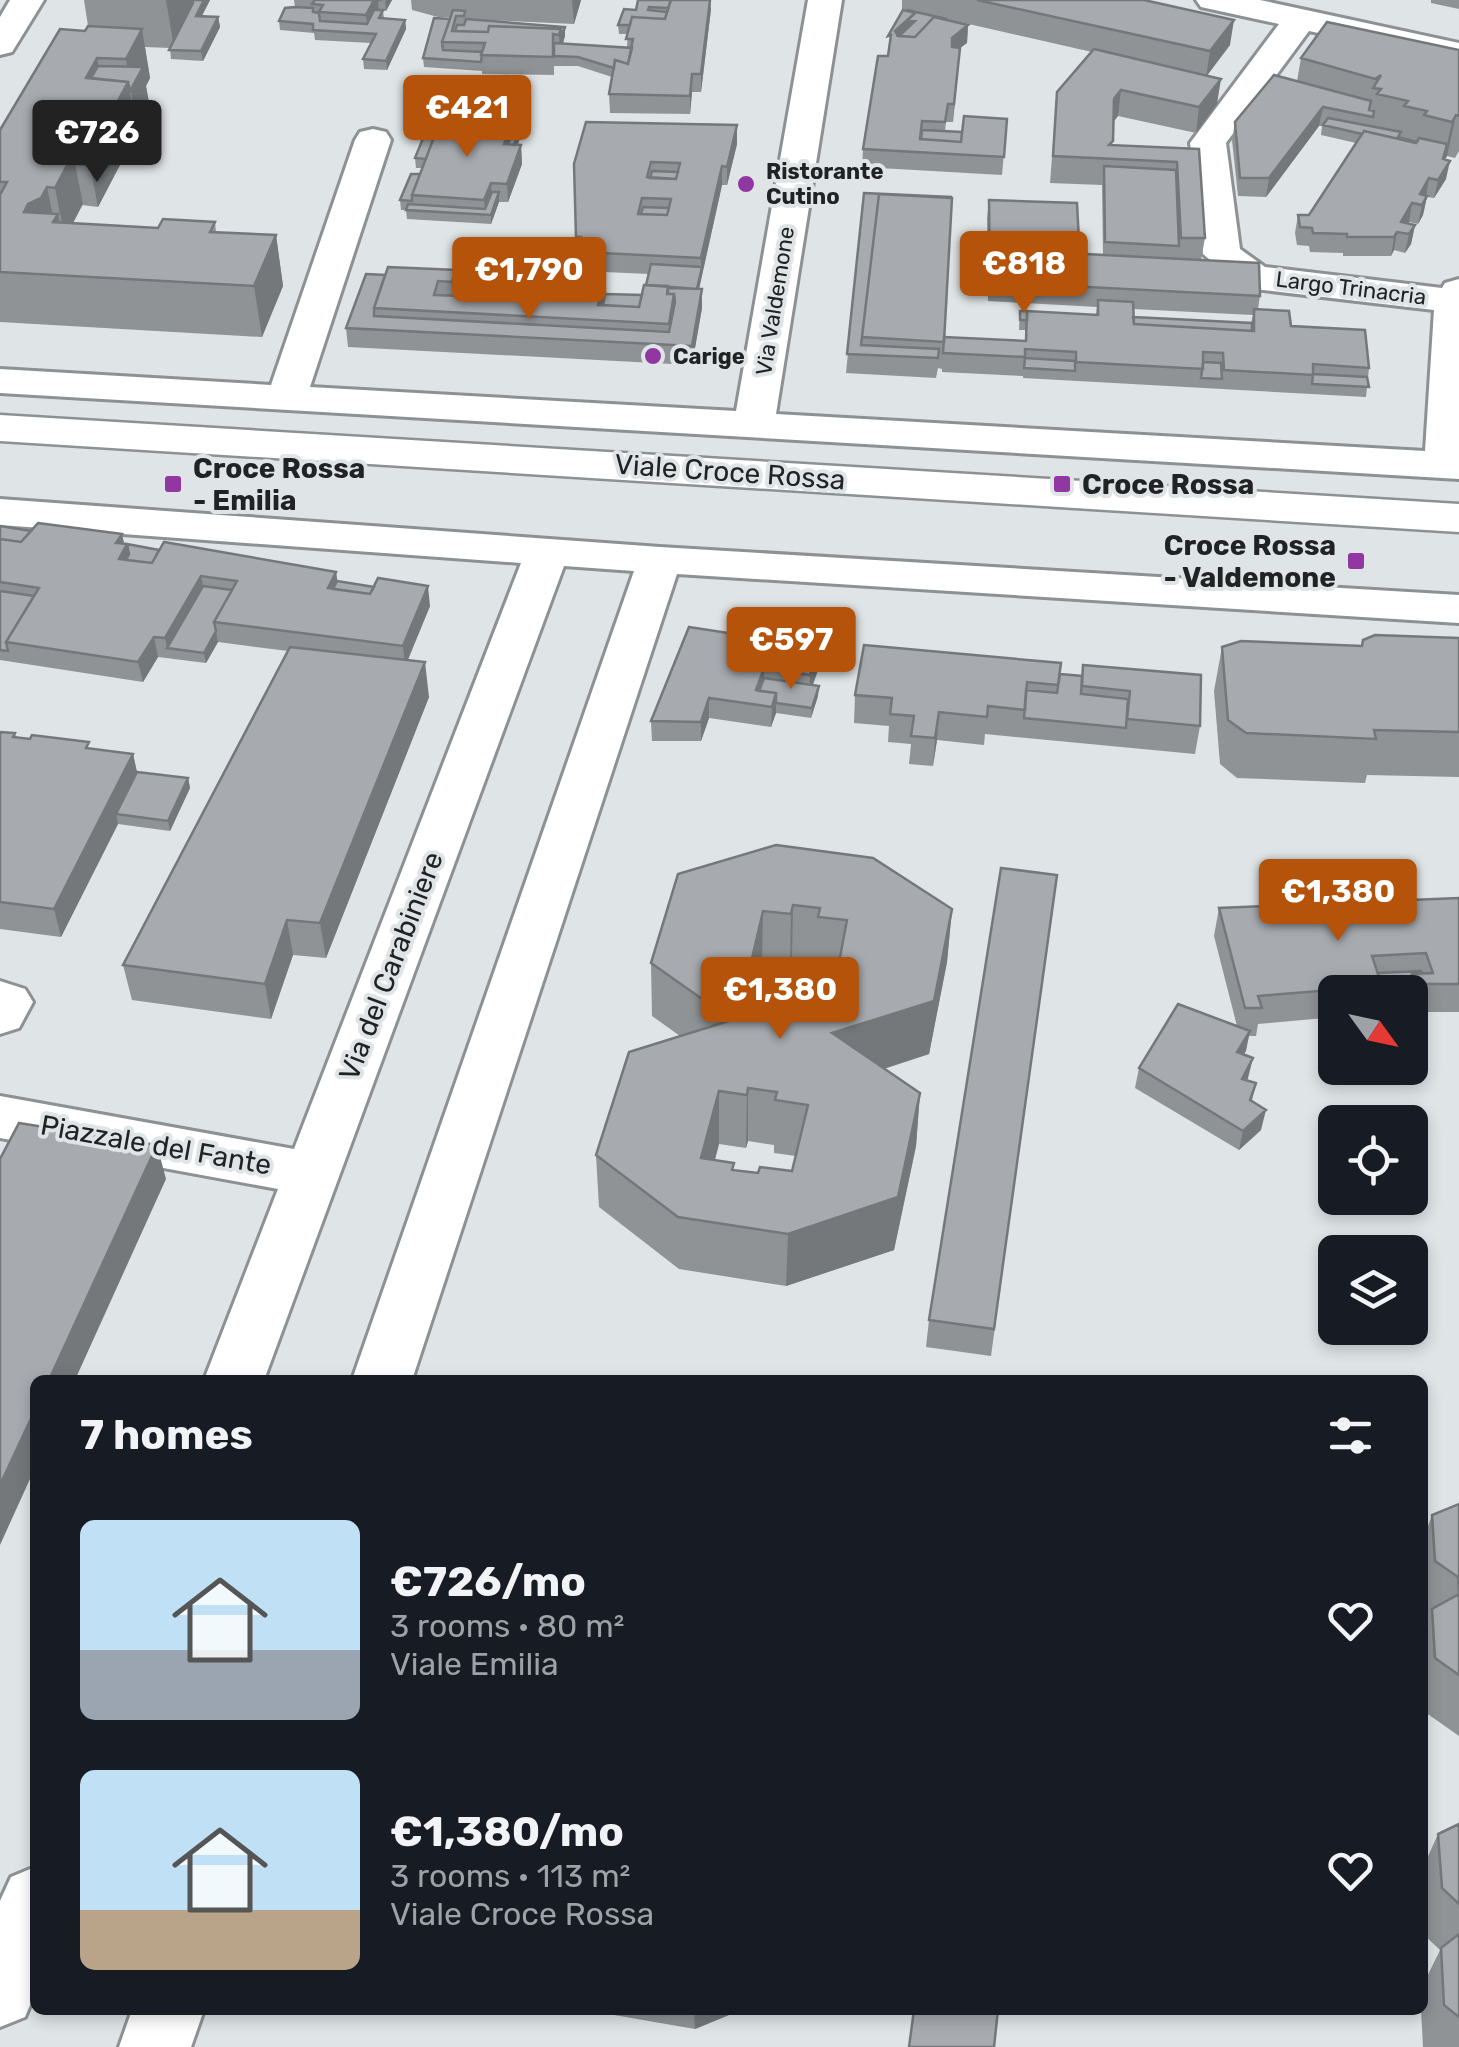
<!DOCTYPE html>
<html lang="en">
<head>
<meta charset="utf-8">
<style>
  body { margin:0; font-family:Rubik,sans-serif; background:#20242c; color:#f1f3f6; height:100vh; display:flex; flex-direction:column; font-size:38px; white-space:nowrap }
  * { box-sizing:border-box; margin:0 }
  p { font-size:32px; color:#9ea1a6 }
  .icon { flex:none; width:55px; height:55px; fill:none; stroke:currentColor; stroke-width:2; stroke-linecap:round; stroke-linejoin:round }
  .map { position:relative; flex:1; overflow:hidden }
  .panel { position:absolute; left:30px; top:1375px; width:1398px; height:640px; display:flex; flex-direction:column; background:#171b24; border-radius:15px; box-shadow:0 5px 15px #0003 }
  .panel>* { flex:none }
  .needle { width:65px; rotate:123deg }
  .buttons { position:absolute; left:1318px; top:975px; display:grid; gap:20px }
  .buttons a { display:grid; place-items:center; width:110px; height:110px; border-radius:15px; background:#171b24; box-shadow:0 5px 15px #0003; font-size:50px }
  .price { position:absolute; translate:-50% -85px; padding:0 22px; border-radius:10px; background:#b45309; color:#fff; font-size:32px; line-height:65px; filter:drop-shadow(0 2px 5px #0008) }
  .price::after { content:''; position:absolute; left:50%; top:60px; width:30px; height:22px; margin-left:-15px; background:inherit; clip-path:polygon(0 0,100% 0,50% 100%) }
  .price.on { background:#222; color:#fff }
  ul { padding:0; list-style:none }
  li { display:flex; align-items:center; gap:30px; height:250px; padding:0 50px }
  li span { display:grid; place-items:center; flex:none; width:280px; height:200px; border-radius:15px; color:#555 }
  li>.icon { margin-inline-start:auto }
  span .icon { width:120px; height:120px; fill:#fffc; stroke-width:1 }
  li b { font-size:42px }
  h2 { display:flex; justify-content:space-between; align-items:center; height:120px; padding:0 50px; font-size:42px }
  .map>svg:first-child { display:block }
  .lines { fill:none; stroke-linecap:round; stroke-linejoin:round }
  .street-casing { stroke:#8c9193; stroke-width:6 }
  .secondary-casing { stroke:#8c9193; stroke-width:5 }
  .street { fill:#fff; fill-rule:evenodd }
  .secondary { fill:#fff; fill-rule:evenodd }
  .wall { fill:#909396; fill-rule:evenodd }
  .shaded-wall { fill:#75787a }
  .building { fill:#a7abaf; stroke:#75787a; stroke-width:2.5; fill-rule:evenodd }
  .poi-dot { fill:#9237a2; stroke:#dfe4e6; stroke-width:4 }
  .labels { text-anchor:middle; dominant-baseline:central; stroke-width:8; stroke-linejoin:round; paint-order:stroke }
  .far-poi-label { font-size:22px; font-weight:bold; fill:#202223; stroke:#dfe4e6; text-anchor:start }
  .far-street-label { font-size:22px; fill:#202223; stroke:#dfe4e6 }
  .poi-label { font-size:28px; font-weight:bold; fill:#202223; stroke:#dfe4e6; text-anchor:start }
  .street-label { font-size:28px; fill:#202223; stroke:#dfe4e6 }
</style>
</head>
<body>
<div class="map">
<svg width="1459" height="2047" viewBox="0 0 1459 2047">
  <rect width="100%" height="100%" fill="#dfe4e6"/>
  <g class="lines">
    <g class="street-casing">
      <path id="street" d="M10,0H44L12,52L0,55V17Z
        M808,0H842L776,414L1425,451L1434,310L1254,289L1240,285L1203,254L1190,143L1279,24L1201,7L1196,0H1260L1459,43V63L1309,31L1226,143L1240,249L1265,267L1442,288L1445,283L1459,279V479L0,393V369L271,385L355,140L360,132L373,129L386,132L391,140L310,387L736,411Z
        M0,499L660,547L1459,595V623L677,574L412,1380H352L634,571L564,566L264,1380H204L278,1189L0,1138V1096L294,1149L521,563L0,525Z
        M0,981L25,989L33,1002L19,1028L0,1034Z
        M35,1867V1993L25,2017L0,2027V1901L11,1877Z
        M132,2010H204L191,2047H119Z"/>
    </g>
    <g class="secondary-casing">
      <path id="secondary" d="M0,415L1459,504V532L0,441Z"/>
    </g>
    <use href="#street" class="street"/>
    <use href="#secondary" class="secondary"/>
  </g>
  <path class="wall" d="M84,0H210L202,16L218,17L220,27L203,61L171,59L170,48L145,47L150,78L146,86L150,108L98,207L82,205L73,223L158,228L215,222L216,232L276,235L283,286L262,337L0,322V130L88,26Z
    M294,0H392L386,11H383L384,18L405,20L406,29L387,70L364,69L363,59L371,43L315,40L314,33L280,30L279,21L295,7Z
    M411,0H581L574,24L466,19L565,27V36L563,43L627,47L628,34H619L618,25L636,10L638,0L711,9L701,92H692L690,114L610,113L609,94L612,77L578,66H554V75L482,74V71L424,67L423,58L450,17H438L412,10Z
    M902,0H1144L1230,45L1207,75L1217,104L1196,133L1118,116L1113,122L1112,145L1199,149L1205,238L1201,260L1260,296L1258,309L1369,368L1366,397L1023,378V376L942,372V369L938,368L936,378L846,373L864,193L944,337L1025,341V330H1019L1020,311L1096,315L1097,307L988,301L987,218L989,200L1079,241L1078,253L1103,254L1102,185L1050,183L1057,92L1092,52L916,12L968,25L967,43L960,48L953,122H946L945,131L962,132L1007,119L1002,175L862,167L863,149L887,54L907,10L902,9ZM1133,309L1253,315L1251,323L1134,317Z
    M1431,0H1459V9L1431,3Z
    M1459,50V151L1455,158L1447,156L1445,160L1446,179L1434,198L1427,197L1423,215L1418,224L1409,222L1408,223L1415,225L1411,244L1405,253L1394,250L1391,256H1343V253L1310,252L1309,246L1297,245L1295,233L1298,215H1309L1356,143L1321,135L1322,126H1319L1266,197L1238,196L1232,140L1235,122L1297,81L1301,58Z
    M737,125V144L727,185H722L699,289L702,308L692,365L348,347L346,328L385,275L456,270L457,288L548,279L555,281L603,284L604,301L642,296L649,274L583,271L582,256H577L574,164Z
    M513,133L520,138L518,145H521L522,164L508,202H499L491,224L407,219L406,210H401L400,200L420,174L422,168H416L415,158Z
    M0,526L31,531L122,534L124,544L159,550L336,572L337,581L430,606L408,660L429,697L326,958L293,955L271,1019L132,1000L123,965L288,651L218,642L206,663L158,657L143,682L0,660Z
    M689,627L819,667L813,685L818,696L811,718L776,713L771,727L709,718L701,741H652L651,721Z
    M1459,638V777L1367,775L1365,783L1237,778L1220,764L1214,691L1222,647L1362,646Z
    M1083,665L1200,726L1195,754L985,734L984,745L937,740L933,766L909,764L911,744L888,742L889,726L854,723L855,695L1060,674L1081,676Z
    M0,732L15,733L16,738L133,754L137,772L188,778L190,788L170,831L118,824L61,937L0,929Z
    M678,874L952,909L947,962L929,1054L884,1069L920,1093L916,1146L894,1250L786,1286L679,1269L599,1207L596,1155L680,1036L652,1016L651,963ZM792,958L817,961V970L837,973L836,978L800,981L781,979V970L761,968L762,964L790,967ZM748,1141L774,1145V1153L796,1156L792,1171L758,1173L734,1170L715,1160L719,1144L746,1148Z
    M1057,875L991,1356L926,1347L929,1320Z
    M1459,898V1012H1412L1410,1020V992H1335V1017L1258,1024L1256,1036H1249L1243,1054L1248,1078L1247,1080L1256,1083L1252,1101L1261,1130L1239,1150L1135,1088L1139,1068L1237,1026L1214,936L1219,908Z
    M1459,1504V1736L1422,1710V1633L1428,1618L1422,1614V1542L1432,1515Z
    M1459,1824V2047H1423L1421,2010H1422V1987L1440,1950L1422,1933V1870L1438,1834Z
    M585,2010H741L695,2029Z"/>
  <path class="shaded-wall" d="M166,0H192L194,13L174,48Z
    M204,0H210L197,25L196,16Z
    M374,0H384L378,2L379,11L368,33L366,15Z
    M386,0H392L386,11L385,2Z
    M572,0H581L574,24Z
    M710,0L711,9L701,92V74Z
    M915,13L914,30L898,46L895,31Z
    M218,17L220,27L203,61L201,51Z
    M405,20L406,29L387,70L386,61Z
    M1234,20L1230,45L1206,77L1210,51Z
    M968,25L967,43L960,48L953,122L954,104L951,56L952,38Z
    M565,27V36L560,53L559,35Z
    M142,29L150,78L146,86L150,108L137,132L126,59Z
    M97,58L103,88L86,78Z
    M692,74V92L690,114V96Z
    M1221,79L1217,104L1196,133L1199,107Z
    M128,82L137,132L98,207L90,165L104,140L102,131Z
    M1121,90L1118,116L1111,125L1114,99Z
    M1323,107L1319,126L1266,197L1269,178Z
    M1456,115L1447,156L1443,163L1452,122Z
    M512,124L513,142L509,154L504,144Z
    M737,125V144L727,185V167Z
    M519,129L520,138L511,163V154Z
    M55,131L61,163L42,153Z
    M521,145L522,164L508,202L507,184Z
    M73,154L83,204L65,238L55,188Z
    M1450,161L1446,179L1434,198L1438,180Z
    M722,166V185L695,307V297L701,267V258Z
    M1429,178L1426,196L1420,194Z
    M491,183L492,201L486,215L484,200Z
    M47,187L54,221L58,214L69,264L24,212L28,204Z
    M499,192V202L491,224V215Z
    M1427,196L1423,215L1418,224L1422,205Z
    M1412,203L1409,222L1402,233L1401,222Z
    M1415,225L1411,244L1405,253L1409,234Z
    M1397,232L1394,250L1391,256L1394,237Z
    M276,235L283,286L262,337L254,286Z
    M456,270L458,297L455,309L452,282Z
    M603,284L604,311L598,305Z
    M702,289V308L692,365V346Z
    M122,534L125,548L127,544L131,564L121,568L116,543Z
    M336,572L339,591L328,588Z
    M201,576L205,596L167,648L169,658L165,638Z
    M428,586L430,606L405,666L403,646Z
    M216,631L218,642L206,663L204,653Z
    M154,637L158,657L143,682L138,662Z
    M819,647V667L809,695L810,675Z
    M425,662L429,697L326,958L320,923Z
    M764,668V688L756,700V690Z
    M819,686L818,696L811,718L812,708Z
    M776,693V713L771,727L772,707Z
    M709,698V718L701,741V722Z
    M939,712L937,740L933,766L935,738Z
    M133,754L139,782L116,814L118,824L61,937L54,909Z
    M188,778L190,788L170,831L168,821Z
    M793,905L792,958L790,967L791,914Z
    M952,909L947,962L929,1054L830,1086L832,1033Z
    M763,911L762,964L750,1020V967Z
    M287,920L293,955L271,1019L265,984Z
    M1250,1031L1246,1051L1233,1072L1237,1052Z
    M1253,1058L1248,1078L1238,1098L1242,1079Z
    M748,1088V1141L746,1148L747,1095Z
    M719,1091V1144L701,1210V1158Z
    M920,1093L916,1146L894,1250L786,1286L788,1234Z
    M1266,1110L1261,1130L1239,1150L1243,1131Z
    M157,1145L166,1179L75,1380H49Z
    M35,1410V1468L0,1545V1485Z
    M694,2010H741L695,2029Z"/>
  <path class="building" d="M192,0H204L196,16L218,17L201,51L169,50L193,3Z
    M315,0H374L366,15L319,12L323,5L312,4Z
    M638,0H671L668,8L649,7L648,10L667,12L665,19L632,17L630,25H618L624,9L636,10Z
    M671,0H710L701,74H692L690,96L609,94L615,60L628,64L633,39H626L632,17L665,19Z
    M977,0H1144L1234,20L1210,51Z
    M295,7L313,8V12L319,13L320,21L367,24L374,10H383L379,18L405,20L386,61L363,59L376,34L313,30V24L279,21L285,8Z
    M453,10L465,11L464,16H456L452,31L488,32L489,26L561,29L559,35L553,34V57L481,55L485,43L442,42Z
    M903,10L915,13L895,31L898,36L915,37L934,17L968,25L952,38V47L960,48L954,104H948L945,122L922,121L920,139L961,142L964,116L1007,119L1004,157L863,149L878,56H888L891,35L888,36Z
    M907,10L947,19L934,17L915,37L899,36L915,21L908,20L915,13Z
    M434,18L450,19L442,42L443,50L482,52L481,62L423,58Z
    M466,19L565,27L561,38V29L489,26L488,32L455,31L457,25H464Z
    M1327,22L1459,50V116L1456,115L1452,122L1424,115L1427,111L1404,106L1408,101L1377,94L1381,89L1373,88L1381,75L1375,79L1301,58Z
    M88,26L142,29L126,59L97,58L86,78L128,82L102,131H55L42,153L73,154L55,188L47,187L41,198L28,204L24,212L58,214L53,222L158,228L163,219L215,222L210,232L276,235L254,286L0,272V195L7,182H0V130L60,29L85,31Z
    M554,43L632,48L628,64L615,60L614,68L578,57L554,56Z
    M1094,49L1221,79L1199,107L1121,90L1114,99L1113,141L1109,145L1199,149L1205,238H1181L1177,162L1053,156L1057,92Z
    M98,66L143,67L130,91L128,82L91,78Z
    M1274,75L1371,101L1369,110L1374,111L1373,117L1323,107L1269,178H1240L1235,122Z
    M1328,118L1401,132L1398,137L1417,142L1416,143L1364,131L1362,134L1323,125Z
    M441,119L512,124L504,144L521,145L507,184L491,183L484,200L412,195Z
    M586,122L737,125L727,167L722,166L701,258L582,252L581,237H576L574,164ZM651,162L680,163L676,179L647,177ZM642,198L671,199L667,215L638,214Z
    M437,124L438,125L426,159L415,158L426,131L434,132Z
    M514,129H519L514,145L508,144Z
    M922,130L962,132L961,142L921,139Z
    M1364,131L1416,143L1419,138L1447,144L1443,159L1450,161L1438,180L1429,178L1420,194L1427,196L1422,205L1412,203L1401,222L1415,225L1409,234L1397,232L1394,237H1347V234L1313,233L1312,228L1300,227L1298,215H1309Z
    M56,139L104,140L90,165L75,164L73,154L49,153Z
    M1104,166L1176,170L1179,246L1105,242Z
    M652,171L678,172L676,179L650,178Z
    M411,174H420L412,195V201L400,200Z
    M492,192H499L491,215L406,210L408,204L485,209Z
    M864,193L952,197L879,194L862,337L861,345L939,349L938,358L847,354Z
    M879,194L952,198L944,342L862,337Z
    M989,200L1077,203L1079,241L1046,240V252L1259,263L1260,296L990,282Z
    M643,207L669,208L667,215L641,214Z
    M651,264L702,267L697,289L646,285Z
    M388,267L456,270L452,282L438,281L434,295L462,296L469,276L487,277L489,270L548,273L546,279L555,281L603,284L598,305L639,307L644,285L668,286L667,294H674L669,324L374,308Z
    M366,274L385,275L374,308V316L669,332L675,302L674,294H668V288L702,289L692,346L346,328Z
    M457,288H465L462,296H455Z
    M605,294L642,295L639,307L603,305Z
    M1098,300L1133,302L1134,324L1254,331V309L1289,311L1291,326L1365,330L1369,368L1313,364V375L1224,370L1223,353L1203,352V369L1076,362V352L1025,349V357L943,353L944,337L1026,341L1027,311L1098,315Z
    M1020,311H1027V320H1020Z
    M1133,317L1252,323V331L1134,324Z
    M1025,358L1075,361V371L1024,368Z
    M1203,362L1221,363L1222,379L1201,378Z
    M1313,374L1367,377L1369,387L1312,384Z
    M38,523L122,534L116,543L127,544L119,559L152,563L164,542L336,572L328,588L370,594L378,578L428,586L403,646L214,622L237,581L201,576L165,638L154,637L138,662L6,642L39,588L0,582V539L21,542Z
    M0,526L31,531L21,542L0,539Z
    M127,544L159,550L152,563L126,560L129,554Z
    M337,581L374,587L370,594L333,589Z
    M203,586L232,590L214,622L216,631L204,653L167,648Z
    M0,591L34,596L6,642L8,651L0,650Z
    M689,627L819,647L810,675L764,668L756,690L776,693L772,707L709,698L701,722L651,721Z
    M1375,635L1459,638V732L1374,730L1376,739L1246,733L1228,720L1222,647L1241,641L1362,646L1363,640Z
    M864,645L1061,663L1058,685L1027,682L1025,710L988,706L987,717L939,712L935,738L911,736L914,716L890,714L892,698L855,695Z
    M290,647L425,662L320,923L287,920L265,984L123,965Z
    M1083,665L1201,675L1200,726L1127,719L1130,691L1082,686Z
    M1060,674L1082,676L1081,694L1128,699L1126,728L1024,718L1026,690L1057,693Z
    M764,678L819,686L812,708L776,703V693L759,691Z
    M0,732L15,733L13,737L30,739L32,735L89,742L86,748L133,754L54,909L0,902Z
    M137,772L188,778L168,821L116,814Z
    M776,845L873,858L952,909L934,1001L832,1033L920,1093L898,1197L788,1234L678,1217L596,1155L629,1052L732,1020L651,963L678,874ZM793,905L820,908L818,917L847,920L836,978L802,974L800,981L779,979L781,970L750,967L763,911L791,914ZM748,1088L777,1092L775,1100L808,1105L792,1171L760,1167L758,1173L732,1170L734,1163L701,1158L719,1091L747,1095Z
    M1001,868L1057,875L994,1329L929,1320Z
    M1459,898V984H1415L1412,974L1433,973L1426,953L1372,956L1382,986L1258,996L1262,1008H1245L1219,908Z
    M1421,971L1422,974H1412L1407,992H1380L1382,986L1378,973Z
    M1178,1004L1250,1031L1237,1052L1253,1058L1242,1079L1256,1083L1250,1100L1266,1110L1243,1131L1139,1068Z
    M19,1123L157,1145L49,1380H35V1410L0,1485V1159Z
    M1459,1504V1675L1435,1658L1432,1609L1459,1594L1458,1577L1435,1561L1432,1515Z
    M1459,1824V1904L1442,1888L1438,1834Z
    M1459,1934V2017L1444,2005L1441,1948Z
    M914,2010H998L994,2047H909Z"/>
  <g class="poi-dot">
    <circle cx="746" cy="184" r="10"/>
    <circle cx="653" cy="356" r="10"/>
    <rect x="163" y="474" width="20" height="20" rx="5"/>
    <rect x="1052" y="474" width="20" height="20" rx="5"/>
    <rect x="1346" y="551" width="20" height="20" rx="5"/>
  </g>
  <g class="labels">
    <g class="far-poi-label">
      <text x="766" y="171">Ristorante<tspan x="766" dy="25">Cutino</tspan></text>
      <text x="673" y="356">Carige</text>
    </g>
    <g class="far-street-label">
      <text transform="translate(1351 288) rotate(7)">Largo Trinacria</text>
      <text transform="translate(775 301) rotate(-81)">Via Valdemone</text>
    </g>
    <g class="poi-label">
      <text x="193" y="468">Croce Rossa<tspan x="193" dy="32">- Emilia</tspan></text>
      <text x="1082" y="484">Croce Rossa</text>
      <text x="1336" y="545" text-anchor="end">Croce Rossa<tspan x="1336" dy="32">- Valdemone</tspan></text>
    </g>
    <g class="street-label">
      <text transform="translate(730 472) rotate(4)">Viale Croce Rossa</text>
      <text transform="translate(391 966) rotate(-69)">Via del Carabiniere</text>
      <text transform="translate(156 1145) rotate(10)">Piazzale del Fante</text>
    </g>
  </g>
</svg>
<div class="buttons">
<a><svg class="needle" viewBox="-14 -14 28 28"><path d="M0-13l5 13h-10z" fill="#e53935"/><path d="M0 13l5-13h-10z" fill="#9ea1a6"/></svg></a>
<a><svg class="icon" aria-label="locate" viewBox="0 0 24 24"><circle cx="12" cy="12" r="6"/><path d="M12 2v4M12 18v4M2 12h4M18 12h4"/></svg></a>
<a><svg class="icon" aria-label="layers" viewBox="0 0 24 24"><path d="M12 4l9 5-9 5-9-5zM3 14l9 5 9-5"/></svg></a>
</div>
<b class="price" style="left:467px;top:160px">€421</b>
<b class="price on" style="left:97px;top:185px">€726</b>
<b class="price" style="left:1024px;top:316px">€818</b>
<b class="price" style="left:529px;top:322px">€1,790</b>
<b class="price" style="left:791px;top:692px">€597</b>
<b class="price" style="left:1338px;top:944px">€1,380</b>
<b class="price" style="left:780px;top:1042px">€1,380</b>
<section class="panel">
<h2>7 homes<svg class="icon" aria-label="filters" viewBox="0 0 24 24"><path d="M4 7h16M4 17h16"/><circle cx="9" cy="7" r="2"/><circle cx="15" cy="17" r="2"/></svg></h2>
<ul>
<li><span style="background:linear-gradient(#bfe0f5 65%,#9aa5b1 0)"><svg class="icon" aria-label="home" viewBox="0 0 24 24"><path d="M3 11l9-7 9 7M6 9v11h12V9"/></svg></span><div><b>€726/mo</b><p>3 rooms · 80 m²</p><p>Viale Emilia</p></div><svg class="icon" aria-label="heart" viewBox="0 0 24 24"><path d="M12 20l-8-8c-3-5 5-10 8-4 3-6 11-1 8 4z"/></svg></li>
<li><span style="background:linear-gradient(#bfe0f5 70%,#b9a48a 0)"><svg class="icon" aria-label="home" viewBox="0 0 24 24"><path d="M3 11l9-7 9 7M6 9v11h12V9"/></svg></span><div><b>€1,380/mo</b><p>3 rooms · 113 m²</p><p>Viale Croce Rossa</p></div><svg class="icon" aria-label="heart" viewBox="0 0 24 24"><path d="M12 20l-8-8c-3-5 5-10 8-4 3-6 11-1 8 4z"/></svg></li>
</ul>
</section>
</div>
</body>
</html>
